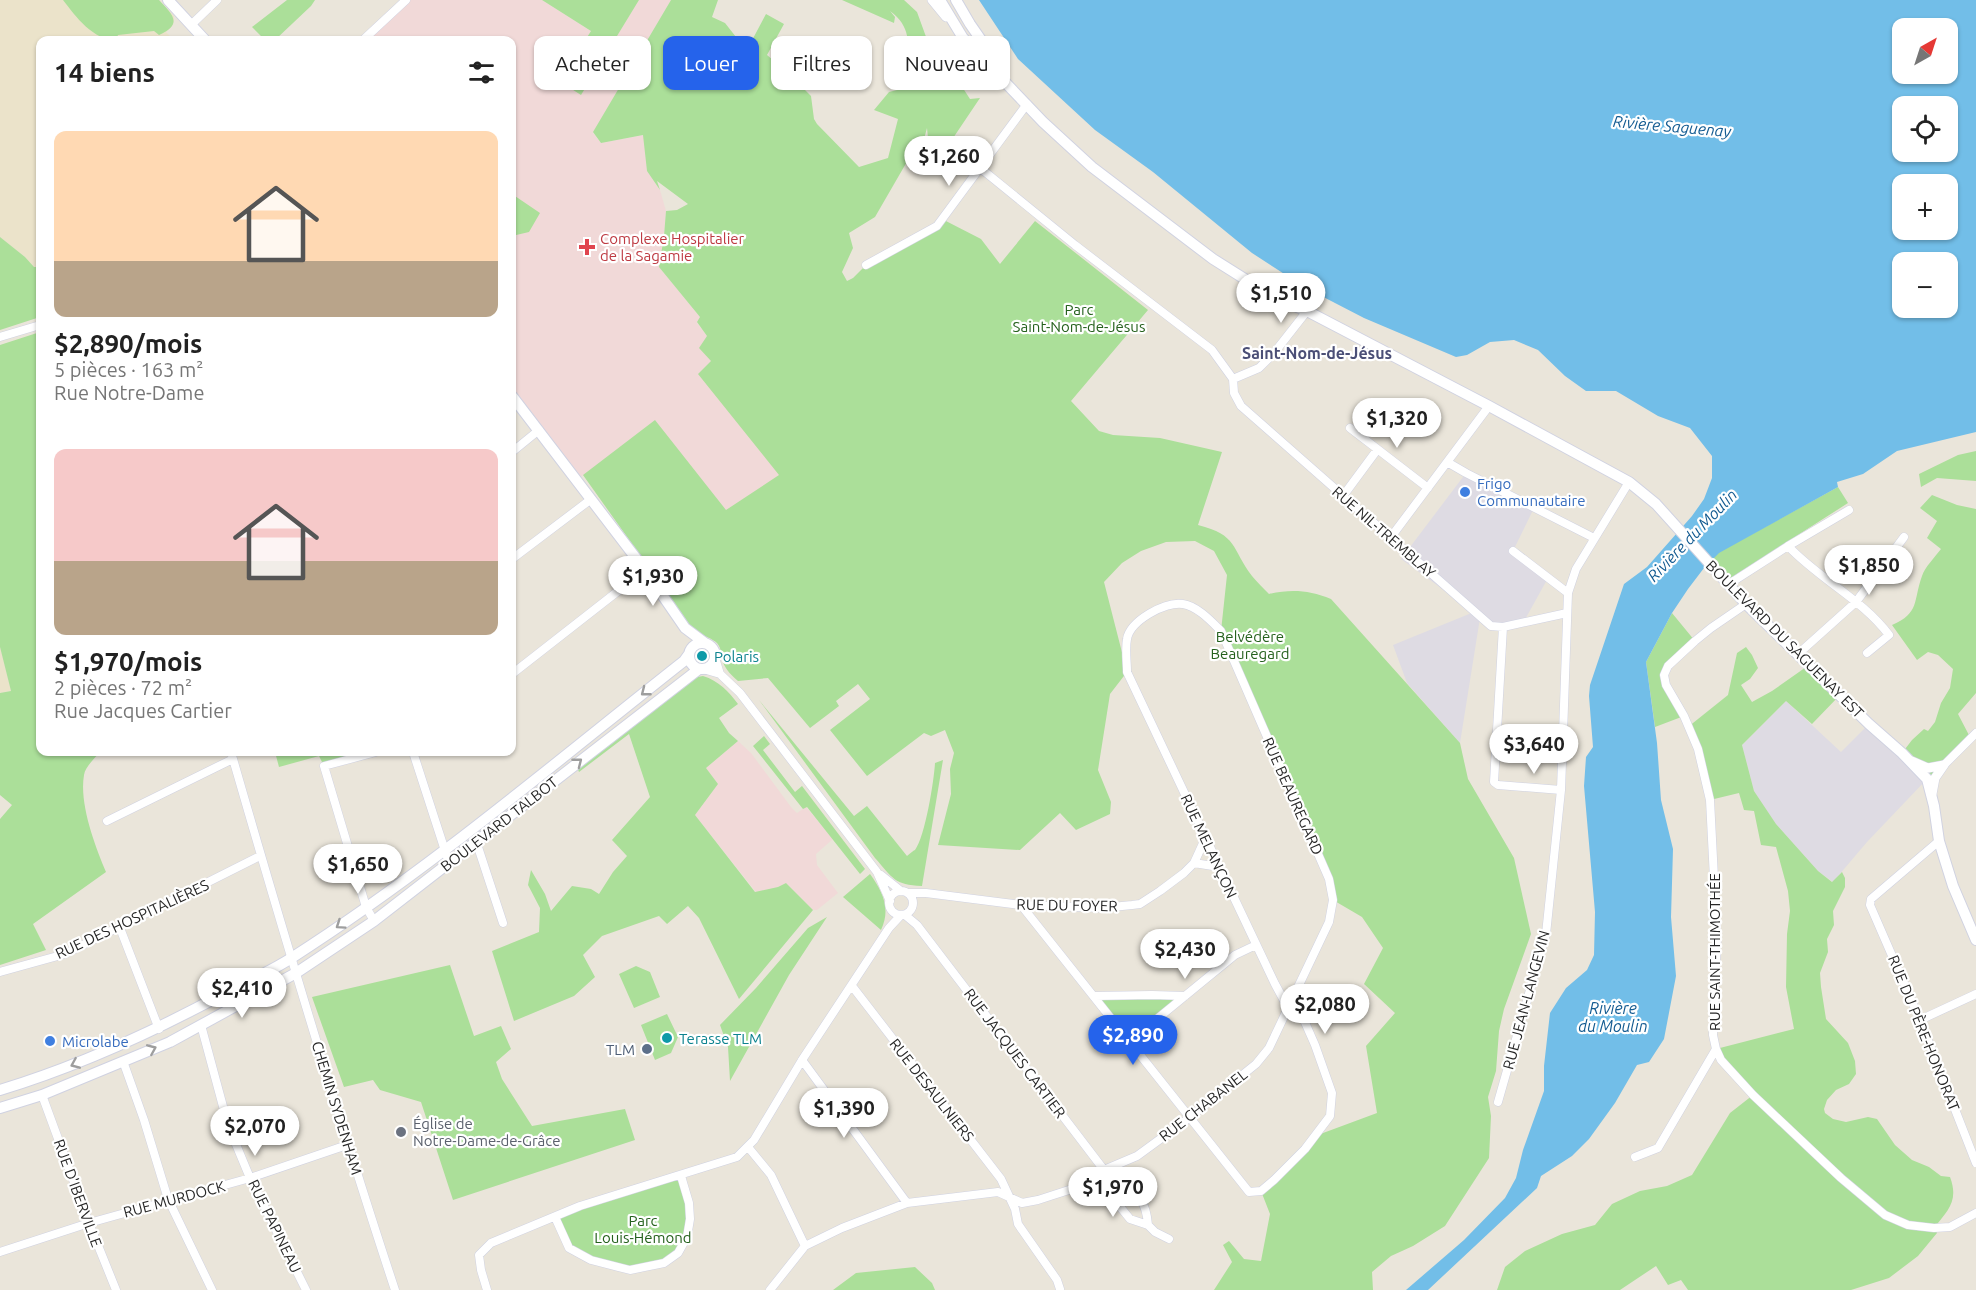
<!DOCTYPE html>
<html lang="fr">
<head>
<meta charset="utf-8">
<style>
  body { margin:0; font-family:Ubuntu,sans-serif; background:#f2f2f2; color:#222; height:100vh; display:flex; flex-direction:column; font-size:22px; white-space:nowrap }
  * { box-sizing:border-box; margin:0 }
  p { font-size:20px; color:#767676 }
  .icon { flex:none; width:33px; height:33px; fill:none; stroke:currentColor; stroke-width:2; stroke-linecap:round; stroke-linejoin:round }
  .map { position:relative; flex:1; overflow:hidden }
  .side { position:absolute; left:36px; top:36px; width:480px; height:720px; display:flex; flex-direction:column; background:#fff; border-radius:12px; box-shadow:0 2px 4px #0004 }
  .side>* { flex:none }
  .guide { position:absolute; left:534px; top:36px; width:570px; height:54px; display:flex; gap:12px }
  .needle { width:39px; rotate:39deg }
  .buttons { position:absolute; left:1892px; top:18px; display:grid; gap:12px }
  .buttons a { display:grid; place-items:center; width:66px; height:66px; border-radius:12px; background:#fff; box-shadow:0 2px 4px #0004; font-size:30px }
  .price { position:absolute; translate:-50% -51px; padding:0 14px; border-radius:21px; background:#fff; color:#222; font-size:20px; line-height:39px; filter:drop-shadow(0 2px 3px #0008) }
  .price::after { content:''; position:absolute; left:50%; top:36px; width:18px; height:14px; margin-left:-9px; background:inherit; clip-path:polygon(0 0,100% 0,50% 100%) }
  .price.active { background:#2563eb; color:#fff }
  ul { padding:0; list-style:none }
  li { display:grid; align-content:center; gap:12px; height:318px; padding:0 18px }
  li span { display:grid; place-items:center; height:186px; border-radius:12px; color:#555 }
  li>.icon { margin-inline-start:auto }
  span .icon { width:108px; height:108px; fill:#fffc; stroke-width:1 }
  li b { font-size:26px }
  h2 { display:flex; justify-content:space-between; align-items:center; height:72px; padding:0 18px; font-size:26px }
  .chip { padding:0 21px; border-radius:12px; background:#fff; box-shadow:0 2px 4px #0004; font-size:21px; line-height:54px }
  .chip.active { background:#2563eb; color:#fff }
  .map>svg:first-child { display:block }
  .industrial { fill:#dedbe3 }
  .education { fill:#ebe3ca }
  .medical { fill:#f1d9d8 }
  .green { fill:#abdf99 }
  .water { fill:#72bee8; fill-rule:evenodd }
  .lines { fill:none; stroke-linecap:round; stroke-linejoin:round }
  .minor-casing { stroke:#d0d2e1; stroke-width:9 }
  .tertiary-casing { stroke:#d0d2e1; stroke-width:10 }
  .secondary-casing { stroke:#d0d2e1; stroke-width:12 }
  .minor { stroke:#fff; stroke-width:8 }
  .tertiary { stroke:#fff; stroke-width:9 }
  .secondary { stroke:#fff; stroke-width:10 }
  .oneway { stroke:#9e9e9e }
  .health-dot { fill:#e0444e; stroke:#fff; stroke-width:2 }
  .shop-dot { fill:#3f7fe0; stroke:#fff; stroke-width:2 }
  .culture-dot { fill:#0f9aa8; stroke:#fff; stroke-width:2 }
  .service-dot { fill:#5c6f8a; stroke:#fff; stroke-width:2 }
  .worship-dot { fill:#6b7280; stroke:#fff; stroke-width:2 }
  .labels { text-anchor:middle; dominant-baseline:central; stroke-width:4.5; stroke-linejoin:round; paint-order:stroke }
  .health-label { font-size:15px; fill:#be3a42; stroke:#fff; text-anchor:start }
  .park-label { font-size:15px; fill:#25611d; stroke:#fff }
  .shop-label { font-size:15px; fill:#366cbe; stroke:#fff; text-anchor:start }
  .street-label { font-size:15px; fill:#282828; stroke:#fff }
  .culture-label { font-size:15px; fill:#0d838f; stroke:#fff; text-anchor:start }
  .service-label { font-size:15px; fill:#4e5e75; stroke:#fff; text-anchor:end }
  .worship-label { font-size:15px; fill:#5b616d; stroke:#fff; text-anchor:start }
  .water-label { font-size:16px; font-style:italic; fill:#135b91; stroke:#fff }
  .neighbourhood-label { font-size:16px; font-weight:bold; fill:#4b4f76; stroke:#fff }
</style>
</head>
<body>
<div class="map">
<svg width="1976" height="1290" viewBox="0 0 1976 1290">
  <rect width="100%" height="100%" fill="#eae5da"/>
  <path class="industrial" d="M1466,473L1534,508L1513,551L1548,578L1523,623L1503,627L1480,618L1460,743L1407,683L1393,645L1474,612L1401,559Z
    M1786,701L1841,752L1869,724L1927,779L1867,842L1833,882L1818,871L1776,824L1754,791L1742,745Z"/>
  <path class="education" d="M0,0H159L174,16V20L173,25L166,32L174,40H40V274L25,257L0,237Z
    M0,647L11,691L0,693Z"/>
  <path class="medical" d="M406,0H542L591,31L560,81L581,94L639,0H671L593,133L601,143L644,135L647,171L660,190L666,211L664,236L659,267L700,317L697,323L707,336L711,361L749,436L780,475L726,511L583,475L576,481L512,396V40H363Z
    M738,741L751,753L791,807L797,813L806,807L833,839L816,854L817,865L838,893L817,910H813L786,883L778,887L756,892L695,815L718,784L706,768Z"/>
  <path class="green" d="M63,0H159C172,14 184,24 159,35L154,31L118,35L116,40C93,40 76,17 63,0Z
    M287,0H315L311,6L275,40H261L263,38L252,27Z
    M542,0H639L581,95L559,81L591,31Z
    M671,0H718L712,17L725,23L736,37L749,46L766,14L784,24L767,55L779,65L773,78L786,86L791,76L811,96L814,119L817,124L859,167L888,158L898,119L874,110L889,92L921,84C918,78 915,72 913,66C906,43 912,27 890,11L895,17L894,23L842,0H904L917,12L933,56L949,79H957L970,99L980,98L941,156L930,158L927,128L924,139L912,153L875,217L849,233L853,248L842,272L847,281L853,278L866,265L942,219L981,239L1000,264L1035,221L1148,310L1071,401L1099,431L1113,435L1160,438L1222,452L1198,525C1238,535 1231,548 1252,576C1257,582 1263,588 1269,594C1291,589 1309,590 1331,599L1460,743L1468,779L1514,858L1531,934L1504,1009L1499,1031L1496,1071L1488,1097L1491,1116L1489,1158L1445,1226L1413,1246L1391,1256L1372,1272L1373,1290H1214L1232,1262L1223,1245L1229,1241L1244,1259L1261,1261L1270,1214L1261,1191L1315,1136L1377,1113L1366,1046L1395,1013L1364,984L1383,948L1362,917L1333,900L1329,879L1221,631L1227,575L1214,551L1195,541L1166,542L1141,551L1122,563L1104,582L1127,672L1110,694L1098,770L1111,802L1110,814L1076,830L1060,813L1020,850L938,845L951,794L950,769L954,753L945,730L931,736L924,733L867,776L830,730L870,699L858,684L836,701L839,706L810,728L768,678L738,681C733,677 725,669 723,662C721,655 722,649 717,643C708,635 700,637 689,624L583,475L655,420L726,510L779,475L698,374L711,361L699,348L707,336L697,322L700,317L659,267L664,236L666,211L677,210L688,204L657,181L660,190L647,171L643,135L601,143L593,132Z
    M808,40L840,57L829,85L824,81Z
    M512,194L540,213L529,232L512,236V225L515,217L512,208Z
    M0,237L25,257L34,267H40V317L0,330Z
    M40,332V752H100C95,758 85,767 84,775C79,804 95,846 106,872L33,924L46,950L0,965V819L12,805L0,795V693L11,691L0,647V345Z
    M1976,451V481L1937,478L1921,487L1919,474L1958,455Z
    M1838,487L1848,503L1729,579L1712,559L1719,552Z
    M1932,495L1957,505L1976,509V693L1958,714L1971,739L1944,765L1927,779L1902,753L1912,740L1924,729L1928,731L1935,722L1941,703L1950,688L1953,669L1938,655L1928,652L1917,660L1892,625C1920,613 1913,601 1922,576C1925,567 1935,557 1941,549L1927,538L1937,521L1920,508Z
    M1672,613L1695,641L1664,675L1684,716L1655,727L1646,662Z
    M1746,647L1752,655L1758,668L1750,679L1741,685L1752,702L1772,691L1809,665L1840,695L1812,724L1786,701L1742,745L1754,791L1776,824L1818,871L1832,882L1842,872L1845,878V887L1833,911L1834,925L1827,939L1828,952L1820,973L1821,987L1826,1019L1848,1043L1855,1061L1856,1074L1849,1084L1836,1090L1827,1100L1824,1109L1825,1113L1833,1119L1846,1122L1868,1117L1877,1119L1895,1145L1912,1160L1929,1167L1941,1176L1950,1177C1959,1201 1948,1210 1934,1228L1937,1233L1918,1256L1889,1278L1851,1290H1688L1681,1280L1668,1285L1656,1266L1620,1290H1497L1505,1267L1525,1251L1562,1234L1595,1225L1612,1204L1640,1191L1667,1186L1692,1175L1730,1113L1753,1095L1716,1049L1794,1029L1786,987L1787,934L1790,911L1788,891L1776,847L1761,845L1754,811L1744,810L1739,793L1710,800L1688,727L1728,695L1737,653Z
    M703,676C719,681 728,691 738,704L719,718L729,733L738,741L706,768L718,784L695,815L755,892L778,887L786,883L813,910L739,999L699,918L688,906L667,924L659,916L602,936L583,955L595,977L574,996L514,1021L492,951L539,932L540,908L528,885L531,870L545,894L551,911L572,886L591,889L599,894L613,872L627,856L612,840L650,797L629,734L579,772L577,767L692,678Z
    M759,700L854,816L867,806L907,856C908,855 914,850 915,850C925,837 934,781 935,763L943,760L922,886C894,885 893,878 875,858Z
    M764,736L770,744L763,750L795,792L802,786L865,869L860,874L807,807L803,809L753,746Z
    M275,752H301L307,756H319L334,752H376L324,766L319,756L279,767Z
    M870,874C883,892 891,909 881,930L843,897Z
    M827,917L789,975L730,1081L728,1047L720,1025L756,988L808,928Z
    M450,965L474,1036L501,1026L511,1049L496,1062L502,1079L532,1126L625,1109L635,1140L453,1200L421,1102L380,1090L373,1080L344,1087L312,997Z
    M636,966L650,972L660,997L634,1008L619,974Z
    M1095,996H1185L1130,1041Z
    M667,1014L678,1037L671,1053L655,1060L641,1025Z
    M681,1176L690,1219L678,1253L647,1268L616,1267L569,1248L555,1217Z
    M915,1267L932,1283L935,1290H833L856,1273Z"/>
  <path class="water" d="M979,0H1976V432L1897,451L1863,474L1837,482L1838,487L1719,553L1704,568L1688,589L1672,613L1646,662L1657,743L1661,800L1673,849L1671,917L1676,976L1664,1039L1649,1062L1637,1065L1615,1103L1589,1139L1572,1156L1541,1176L1537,1188L1428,1290H1406L1464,1240L1505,1198L1516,1178L1523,1150L1544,1091V1066L1550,1013L1566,988L1587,970L1594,955L1595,912L1584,786L1586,757L1593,747L1589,696L1590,685L1624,584L1647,567L1692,516L1704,499L1712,478V456L1690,428L1658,416L1616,391H1586L1565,376L1538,350L1514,340L1490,342L1467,355L1456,357L1364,318L1306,288L1252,253L1153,172L1095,130L1018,59ZM1902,28H1947V74H1902ZM1902,106H1947V152H1902ZM1902,184H1947V230H1902ZM1902,262H1947V308H1902Z"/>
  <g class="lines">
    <g class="minor-casing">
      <path id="minor" d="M191,25L217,0
        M363,40L406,0
        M979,167L1075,245L1212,350L1233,379
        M866,265L937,226L1027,104
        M0,337L40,325
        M1233,379L1234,393L1241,406L1491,626L1503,627L1567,613
        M1233,379L1259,368L1274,353L1307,311
        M1350,428L1428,488
        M512,452L539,430
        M1447,462L1466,473L1594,538
        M1343,496L1377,450
        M1391,537L1489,406
        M1788,546C1819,579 1862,599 1889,635L1867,653
        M1513,551L1568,593
        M512,559L590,500
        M1729,584L1788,546L1849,510
        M1746,604L1711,628L1695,641L1668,666L1664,675L1666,685L1684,716L1698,749L1710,800L1717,937L1713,1035L1716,1049L1721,1060L1753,1095L1841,1178L1885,1215L1908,1225L1934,1228L1950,1227L1976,1213
        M1503,627L1494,782L1498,785L1561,790
        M1798,654L1856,602L1904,537
        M715,658L720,674
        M703,669L720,674L740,693L877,872L890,901
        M512,674L645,570
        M231,752C283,932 336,1112 395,1290
        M413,752L449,863
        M1944,765L1976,733
        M107,821L233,759
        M476,841L503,923
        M1939,841L1871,899L1870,905L1920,1020L1976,1163
        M1194,863L1219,867
        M881,875L901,891
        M889 903a12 12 0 1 1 24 0a12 12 0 1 1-24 0Z
        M908,893H926L1021,905L1102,908L1132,905L1140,904L1160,891L1184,873L1194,863L1205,839
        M905,915L917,925L1104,1170C1125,1194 1145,1186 1148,1225
        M374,921L366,907L324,766L376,752
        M120,928L159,1029
        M0,972L65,954L260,856
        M852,986L1001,1179L1015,1209L1018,1224L1057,1280L1060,1289
        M1095,996L1152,995L1185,996
        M1920,1020L1976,994
        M201,1025L228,1125L250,1178L306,1290
        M1130,1041L1235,955L1256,945
        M802,1060L907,1203
        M123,1061L144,1120L168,1199L212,1290
        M42,1095L89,1223L116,1290
        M1498,1102L1546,934L1561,790L1568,593L1576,569L1629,482
        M748,1147L771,1175L805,1246
        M1635,1157L1658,1148L1716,1049
        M1114,1180L1117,1203L1130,1219L1148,1225L1155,1232L1169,1239
        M555,1217L569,1248L591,1260L630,1270L664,1263L678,1253L687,1237L690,1219L689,1203L681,1176
        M0,1252L89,1223L250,1178L347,1145
        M487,1290L481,1270L479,1255L491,1243L580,1206L737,1157L754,1140L802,1060L889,928L901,915
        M770,1290L805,1246L842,1228L907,1203L998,1192L1022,1203L1038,1200L1075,1188L1104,1170L1137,1156L1189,1118L1256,1064L1269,1048L1329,922L1333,900L1329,879L1221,631C1211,621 1197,606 1183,604C1165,601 1130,621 1127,639C1125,649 1127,662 1127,672L1275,984L1287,1006L1304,1020L1315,1045L1332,1093L1330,1116L1305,1149L1274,1180L1261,1191L1249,1192L1021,905"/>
    </g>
    <g class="tertiary-casing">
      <path id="tertiary" d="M932,0L946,17
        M1912,761L1928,768L1944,765
        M1932,794L1935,778L1944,765"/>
    </g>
    <g class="secondary-casing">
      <path id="secondary" d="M168,0L205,40
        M940,0L963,38L1043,122L1092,167L1213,259L1275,298L1307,311L1489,406L1629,482L1656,504L1746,604L1869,724L1902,753L1927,779L1934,806L1939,841L1953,886L1976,940
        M956,0L970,24L1004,73
        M512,396L645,570L685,628L705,643
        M689 656a13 13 0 1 1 26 0a13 13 0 1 1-26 0Z
        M0,1090C79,1066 153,1032 225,993C248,981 272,971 293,957C429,870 557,761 684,661L689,654
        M0,1108L42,1095L170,1042L296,973L374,921L699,669"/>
    </g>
    <use href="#minor" class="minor"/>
    <use href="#tertiary" class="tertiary"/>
    <use href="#secondary" class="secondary"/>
  </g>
  <defs><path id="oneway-chevron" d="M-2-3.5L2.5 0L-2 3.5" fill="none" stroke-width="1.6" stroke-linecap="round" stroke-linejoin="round" transform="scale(1.5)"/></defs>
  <g class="oneway">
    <use href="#oneway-chevron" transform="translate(645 692) rotate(142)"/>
    <use href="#oneway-chevron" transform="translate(578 762) rotate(-38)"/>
    <use href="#oneway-chevron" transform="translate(340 925) rotate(146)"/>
    <use href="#oneway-chevron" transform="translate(152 1049) rotate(-23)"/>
    <use href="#oneway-chevron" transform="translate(75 1064) rotate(157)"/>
  </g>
  <path class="health-dot" d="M584 238h6v6h6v6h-6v6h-6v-6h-6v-6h6z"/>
  <g class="shop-dot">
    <circle cx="1465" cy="492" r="6"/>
    <circle cx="50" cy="1041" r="6"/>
  </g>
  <g class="culture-dot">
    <circle cx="702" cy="656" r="6"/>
    <circle cx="667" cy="1038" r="6"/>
  </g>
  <circle class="service-dot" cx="647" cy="1049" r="6"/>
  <circle class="worship-dot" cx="401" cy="1132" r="6"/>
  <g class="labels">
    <g class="health-label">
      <text x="600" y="238">Complexe Hospitalier<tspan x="600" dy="17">de la Sagamie</tspan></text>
    </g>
    <g class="park-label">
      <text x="1079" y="309">Parc<tspan x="1079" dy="17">Saint-Nom-de-Jésus</tspan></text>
      <text x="1250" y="636">Belvédère<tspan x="1250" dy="17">Beauregard</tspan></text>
      <text x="643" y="1220">Parc<tspan x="643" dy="17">Louis-Hémond</tspan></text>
    </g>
    <g class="shop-label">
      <text x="1477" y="483">Frigo<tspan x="1477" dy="17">Communautaire</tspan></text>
      <text x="62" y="1041">Microlabe</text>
    </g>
    <g class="street-label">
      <text transform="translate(1384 532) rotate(41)">RUE NIL-TREMBLAY</text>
      <text transform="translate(1785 639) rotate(45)">BOULEVARD DU SAGUENAY EST</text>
      <text transform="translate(1293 796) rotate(66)">RUE BEAUREGARD</text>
      <text transform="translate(499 824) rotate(-38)">BOULEVARD TALBOT</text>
      <text transform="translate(1209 846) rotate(65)">RUE MELANÇON</text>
      <text transform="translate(1067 905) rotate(1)">RUE DU FOYER</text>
      <text transform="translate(132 919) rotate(-25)">RUE DES HOSPITALIÈRES</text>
      <text transform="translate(1714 952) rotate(-90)">RUE SAINT-THIMOTHÉE</text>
      <text transform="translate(1526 1000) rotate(-75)">RUE JEAN-LANGEVIN</text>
      <text transform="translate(1924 1033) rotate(68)">RUE DU PÈRE-HONORAT</text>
      <text transform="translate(1015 1053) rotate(53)">RUE JACQUES CARTIER</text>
      <text transform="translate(932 1090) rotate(52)">RUE DESAULNIERS</text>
      <text transform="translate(1203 1105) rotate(-38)">RUE CHABANEL</text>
      <text transform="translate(337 1108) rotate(73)">CHEMIN SYDENHAM</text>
      <text transform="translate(78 1193) rotate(70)">RUE D'IBERVILLE</text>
      <text transform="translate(174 1199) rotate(-15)">RUE MURDOCK</text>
      <text transform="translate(275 1226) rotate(64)">RUE PAPINEAU</text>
    </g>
    <g class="culture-label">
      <text x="714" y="656">Polaris</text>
      <text x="679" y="1038">Terasse TLM</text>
    </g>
    <g class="service-label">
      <text x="635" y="1049">TLM</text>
    </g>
    <g class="worship-label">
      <text x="413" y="1123">Église de<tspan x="413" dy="17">Notre-Dame-de-Grâce</tspan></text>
    </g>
    <g class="water-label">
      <text transform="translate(1672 126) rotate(5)">Rivière Saguenay</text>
      <text transform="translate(1692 535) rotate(-46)">Rivière du Moulin</text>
      <text x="1613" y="1008">Rivière<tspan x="1613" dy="18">du Moulin</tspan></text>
    </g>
    <g class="neighbourhood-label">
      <text x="1317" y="353">Saint-Nom-de-Jésus</text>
    </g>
  </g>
</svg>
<div class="buttons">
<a><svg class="needle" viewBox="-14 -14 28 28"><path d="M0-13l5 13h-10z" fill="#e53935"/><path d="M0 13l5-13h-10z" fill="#767676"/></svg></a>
<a><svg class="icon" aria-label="locate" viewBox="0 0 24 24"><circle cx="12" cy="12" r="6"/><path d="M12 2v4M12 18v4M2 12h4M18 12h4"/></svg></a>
<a>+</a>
<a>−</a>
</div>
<b class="price" style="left:949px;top:187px">$1,260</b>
<b class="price" style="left:1281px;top:324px">$1,510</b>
<b class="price" style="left:1397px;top:449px">$1,320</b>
<b class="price" style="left:1869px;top:596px">$1,850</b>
<b class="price" style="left:653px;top:607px">$1,930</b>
<b class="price" style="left:1534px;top:775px">$3,640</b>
<b class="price" style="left:358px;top:895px">$1,650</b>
<b class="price" style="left:1185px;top:980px">$2,430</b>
<b class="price" style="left:242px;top:1019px">$2,410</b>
<b class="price" style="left:1325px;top:1035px">$2,080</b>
<b class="price active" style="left:1133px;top:1066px">$2,890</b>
<b class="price" style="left:844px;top:1139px">$1,390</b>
<b class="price" style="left:255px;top:1157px">$2,070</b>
<b class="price" style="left:1113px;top:1218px">$1,970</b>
<div class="guide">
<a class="chip">Acheter</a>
<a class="chip active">Louer</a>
<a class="chip">Filtres</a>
<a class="chip">Nouveau</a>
</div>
<section class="side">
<h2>14 biens<svg class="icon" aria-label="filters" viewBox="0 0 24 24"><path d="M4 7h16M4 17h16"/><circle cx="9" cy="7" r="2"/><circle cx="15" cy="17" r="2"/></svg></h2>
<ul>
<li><span style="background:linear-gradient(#ffd9b3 70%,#b9a48a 0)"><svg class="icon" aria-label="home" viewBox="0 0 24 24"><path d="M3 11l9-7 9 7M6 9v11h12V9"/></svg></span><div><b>$2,890/mois</b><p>5 pièces · 163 m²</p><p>Rue Notre-Dame</p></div></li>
<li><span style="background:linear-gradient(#f6c9c9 60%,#b9a48a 0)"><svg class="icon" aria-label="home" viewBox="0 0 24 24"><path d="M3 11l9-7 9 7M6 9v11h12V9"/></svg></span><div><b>$1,970/mois</b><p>2 pièces · 72 m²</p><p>Rue Jacques Cartier</p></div></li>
</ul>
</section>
</div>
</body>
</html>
